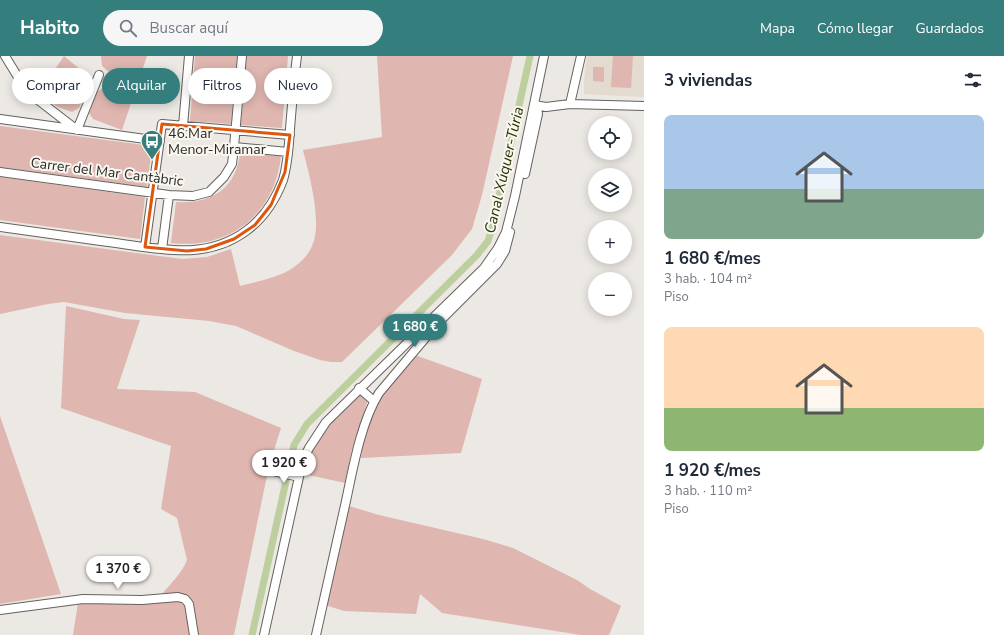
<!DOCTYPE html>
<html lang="es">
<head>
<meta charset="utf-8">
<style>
  body { margin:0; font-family:"Nunito Sans",sans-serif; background:#f6f6f7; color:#1f2937; height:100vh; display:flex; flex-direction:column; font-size:15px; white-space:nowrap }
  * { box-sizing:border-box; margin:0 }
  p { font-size:13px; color:#747a83 }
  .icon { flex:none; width:22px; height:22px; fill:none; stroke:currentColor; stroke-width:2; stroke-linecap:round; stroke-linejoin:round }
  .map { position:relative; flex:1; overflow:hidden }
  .details { display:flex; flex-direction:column; background:#fff; width:360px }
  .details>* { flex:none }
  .hud { position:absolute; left:12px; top:12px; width:380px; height:36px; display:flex; gap:8px }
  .buttons { position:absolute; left:588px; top:60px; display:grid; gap:8px }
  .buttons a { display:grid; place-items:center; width:44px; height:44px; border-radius:50%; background:#fff; box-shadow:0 2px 10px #0003; font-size:20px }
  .price { position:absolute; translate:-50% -34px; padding:0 9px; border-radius:14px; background:#fff; color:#222; font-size:13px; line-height:26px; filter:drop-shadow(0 1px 2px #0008) }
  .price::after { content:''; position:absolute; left:50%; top:24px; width:12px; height:9px; margin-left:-6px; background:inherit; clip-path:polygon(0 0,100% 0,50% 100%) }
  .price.on { background:#357e7e; color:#fff }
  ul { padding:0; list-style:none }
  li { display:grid; align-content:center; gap:8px; height:212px; padding:0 20px }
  li span { display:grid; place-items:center; height:124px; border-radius:8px; color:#555 }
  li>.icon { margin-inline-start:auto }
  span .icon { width:72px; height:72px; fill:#fffc; stroke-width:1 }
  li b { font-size:17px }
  h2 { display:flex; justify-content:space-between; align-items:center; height:48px; padding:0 20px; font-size:17px }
  .tag { padding:0 14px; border-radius:18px; background:#fff; box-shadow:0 2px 10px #0003; font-size:14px; line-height:36px }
  .tag.on { background:#357e7e; color:#fff }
  header { display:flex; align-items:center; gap:24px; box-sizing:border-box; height:56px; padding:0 20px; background:#357e7e; color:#fff }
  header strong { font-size:19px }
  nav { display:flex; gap:22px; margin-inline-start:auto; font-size:14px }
  .search { width:280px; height:36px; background:#f6f6f7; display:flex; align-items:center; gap:10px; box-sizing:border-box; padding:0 14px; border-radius:22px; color:#747a83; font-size:15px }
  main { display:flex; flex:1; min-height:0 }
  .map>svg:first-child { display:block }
  .built { fill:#e3dad0 }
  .green { fill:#dfb6b0 }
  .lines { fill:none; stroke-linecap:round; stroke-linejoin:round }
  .canal { stroke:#bdce9f; stroke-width:7 }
  .minor-casing { stroke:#65625e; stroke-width:10 }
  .minor { stroke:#fff; stroke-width:8 }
  .marked { fill:none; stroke:#de570d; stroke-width:3; stroke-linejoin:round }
  .labels { text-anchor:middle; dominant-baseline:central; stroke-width:4; stroke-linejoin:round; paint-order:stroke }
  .poi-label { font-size:14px; fill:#2a2927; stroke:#faf6f0; text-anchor:start }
  .street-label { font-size:14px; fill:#2a2927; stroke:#faf6f0 }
  .water-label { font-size:15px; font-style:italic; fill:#293701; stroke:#faf6f0 }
</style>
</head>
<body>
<header>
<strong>Habito</strong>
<div class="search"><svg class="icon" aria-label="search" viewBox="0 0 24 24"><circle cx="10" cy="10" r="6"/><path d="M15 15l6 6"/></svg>Buscar aquí</div>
<nav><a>Mapa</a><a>Cómo llegar</a><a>Guardados</a></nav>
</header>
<main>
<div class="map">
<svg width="644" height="579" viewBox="0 0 644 579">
  <rect width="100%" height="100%" fill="#ece8e3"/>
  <path class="built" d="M587,0H644V41L584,38V25Z"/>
  <path class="green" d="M64,0L87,19L88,32L79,52L72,56L58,51L38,38Z
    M101,0H147L122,74L93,63L89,57L97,36L108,28L110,24L109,16L102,10Z
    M195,0H237L231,68L190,65Z
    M247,0H288L282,72L241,69Z
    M377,0H513L482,139L472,173L452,199L342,306H331L320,304L294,295L236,270L209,265L125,257L64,246L48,248L0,258V179L182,203L207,201L231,193L240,230C255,226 271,223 284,217C296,211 307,202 312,190C323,167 309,118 303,94L382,81Z
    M613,0H633L631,32L611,31Z
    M593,11H604V26L593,25Z
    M0,70L152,90L147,131L0,111Z
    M240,97L281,100C275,158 229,194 171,187L176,146C210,148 236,134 240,97Z
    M0,121L145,141L140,183L0,164Z
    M66,250L124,263L140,264L117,333L195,336L281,372L269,410L234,579H196L187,541L180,537L162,538C171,527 182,517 187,504L177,462L161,453L171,390L61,352Z
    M415,299L482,323L461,397L361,402C363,387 365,373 371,359C379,336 400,317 415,299Z
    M361,336L368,343L351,397L345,427L304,418L307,402L322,378L330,367Z
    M0,360L61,538L0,548Z
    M349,450L379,459L483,483L513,492L577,524L590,533L621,550L609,579H581L442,557L420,538L416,558L344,555L325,549Z
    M174,544L183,547L186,549L193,579H73L78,547Z"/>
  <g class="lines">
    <path class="canal" d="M252,579L294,389L307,368L477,199L488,185L492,172L530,0"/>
    <g class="minor-casing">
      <path id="minor" d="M5,0L21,26L33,40L77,74L99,19
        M570,48L581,0
        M534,49L546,51L570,48L644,50
        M0,63L160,85
        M183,70L189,0
        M234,91L288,96
        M0,116L169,139L193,140L209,136L224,121L232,108L234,91L242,0
        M525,118L538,58L537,51L534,49
        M0,171C36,176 72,181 108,186C157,192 204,206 246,175C264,162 275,145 283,124C288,107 289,90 290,73C292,48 294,24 297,0
        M145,191L162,68L290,79
        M162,193L169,139
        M359,332L374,345
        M273,415L299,421
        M0,554L83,543L142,544L178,541L185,543L189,548L194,579
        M264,579L299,421L303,404L309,392L326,366L484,212L498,192L506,176L515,140L544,0
        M316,579C326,534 336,490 346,445C353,412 361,366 379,337L438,267L497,208L505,195L510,176"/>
    </g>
    <use href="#minor" class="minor"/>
  </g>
  <path class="marked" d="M162,68L290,79L285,116L271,149L255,169L234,183L206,193L187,195L145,191Z"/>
  <defs>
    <g id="bus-pin" transform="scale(1.15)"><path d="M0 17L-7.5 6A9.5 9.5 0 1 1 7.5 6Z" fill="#357e7e" stroke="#faf6f0"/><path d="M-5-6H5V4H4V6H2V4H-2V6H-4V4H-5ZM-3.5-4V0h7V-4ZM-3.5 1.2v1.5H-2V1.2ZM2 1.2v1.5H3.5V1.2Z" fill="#fff"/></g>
  </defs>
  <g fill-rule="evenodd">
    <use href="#bus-pin" x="152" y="85"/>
  </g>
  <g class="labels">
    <g class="poi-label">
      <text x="168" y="77">46.Mar<tspan x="168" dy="16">Menor-Miramar</tspan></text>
    </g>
    <g class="street-label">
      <text transform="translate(107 116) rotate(7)">Carrer del Mar Cantàbric</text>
    </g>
    <g class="water-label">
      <text transform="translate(504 114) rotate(-77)">Canal Xúquer-Túria</text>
    </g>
  </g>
</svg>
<div class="buttons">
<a><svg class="icon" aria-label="locate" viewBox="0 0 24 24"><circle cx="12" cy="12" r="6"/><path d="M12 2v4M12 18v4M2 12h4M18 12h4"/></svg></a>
<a><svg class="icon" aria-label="layers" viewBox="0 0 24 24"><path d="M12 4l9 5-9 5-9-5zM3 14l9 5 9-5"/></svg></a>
<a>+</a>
<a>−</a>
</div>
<b class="price on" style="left:415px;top:292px">1 680 €</b>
<b class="price" style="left:284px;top:428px">1 920 €</b>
<b class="price" style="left:118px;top:534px">1 370 €</b>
<div class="hud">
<a class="tag">Comprar</a>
<a class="tag on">Alquilar</a>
<a class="tag">Filtros</a>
<a class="tag">Nuevo</a>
</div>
</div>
<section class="details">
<h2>3 viviendas<svg class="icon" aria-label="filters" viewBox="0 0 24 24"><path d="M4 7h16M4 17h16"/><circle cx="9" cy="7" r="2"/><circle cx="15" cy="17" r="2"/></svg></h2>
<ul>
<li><span style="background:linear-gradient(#a9c7e8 60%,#7fa58c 0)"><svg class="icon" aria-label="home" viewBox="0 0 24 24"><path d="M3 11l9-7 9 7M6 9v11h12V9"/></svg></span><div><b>1 680 €/mes</b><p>3 hab. · 104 m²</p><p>Piso</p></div></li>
<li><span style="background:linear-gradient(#ffd9b3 65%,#8fb573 0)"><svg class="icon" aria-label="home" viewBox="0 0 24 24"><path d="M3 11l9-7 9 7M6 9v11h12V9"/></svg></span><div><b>1 920 €/mes</b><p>3 hab. · 110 m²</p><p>Piso</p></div></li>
</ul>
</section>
</main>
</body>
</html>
